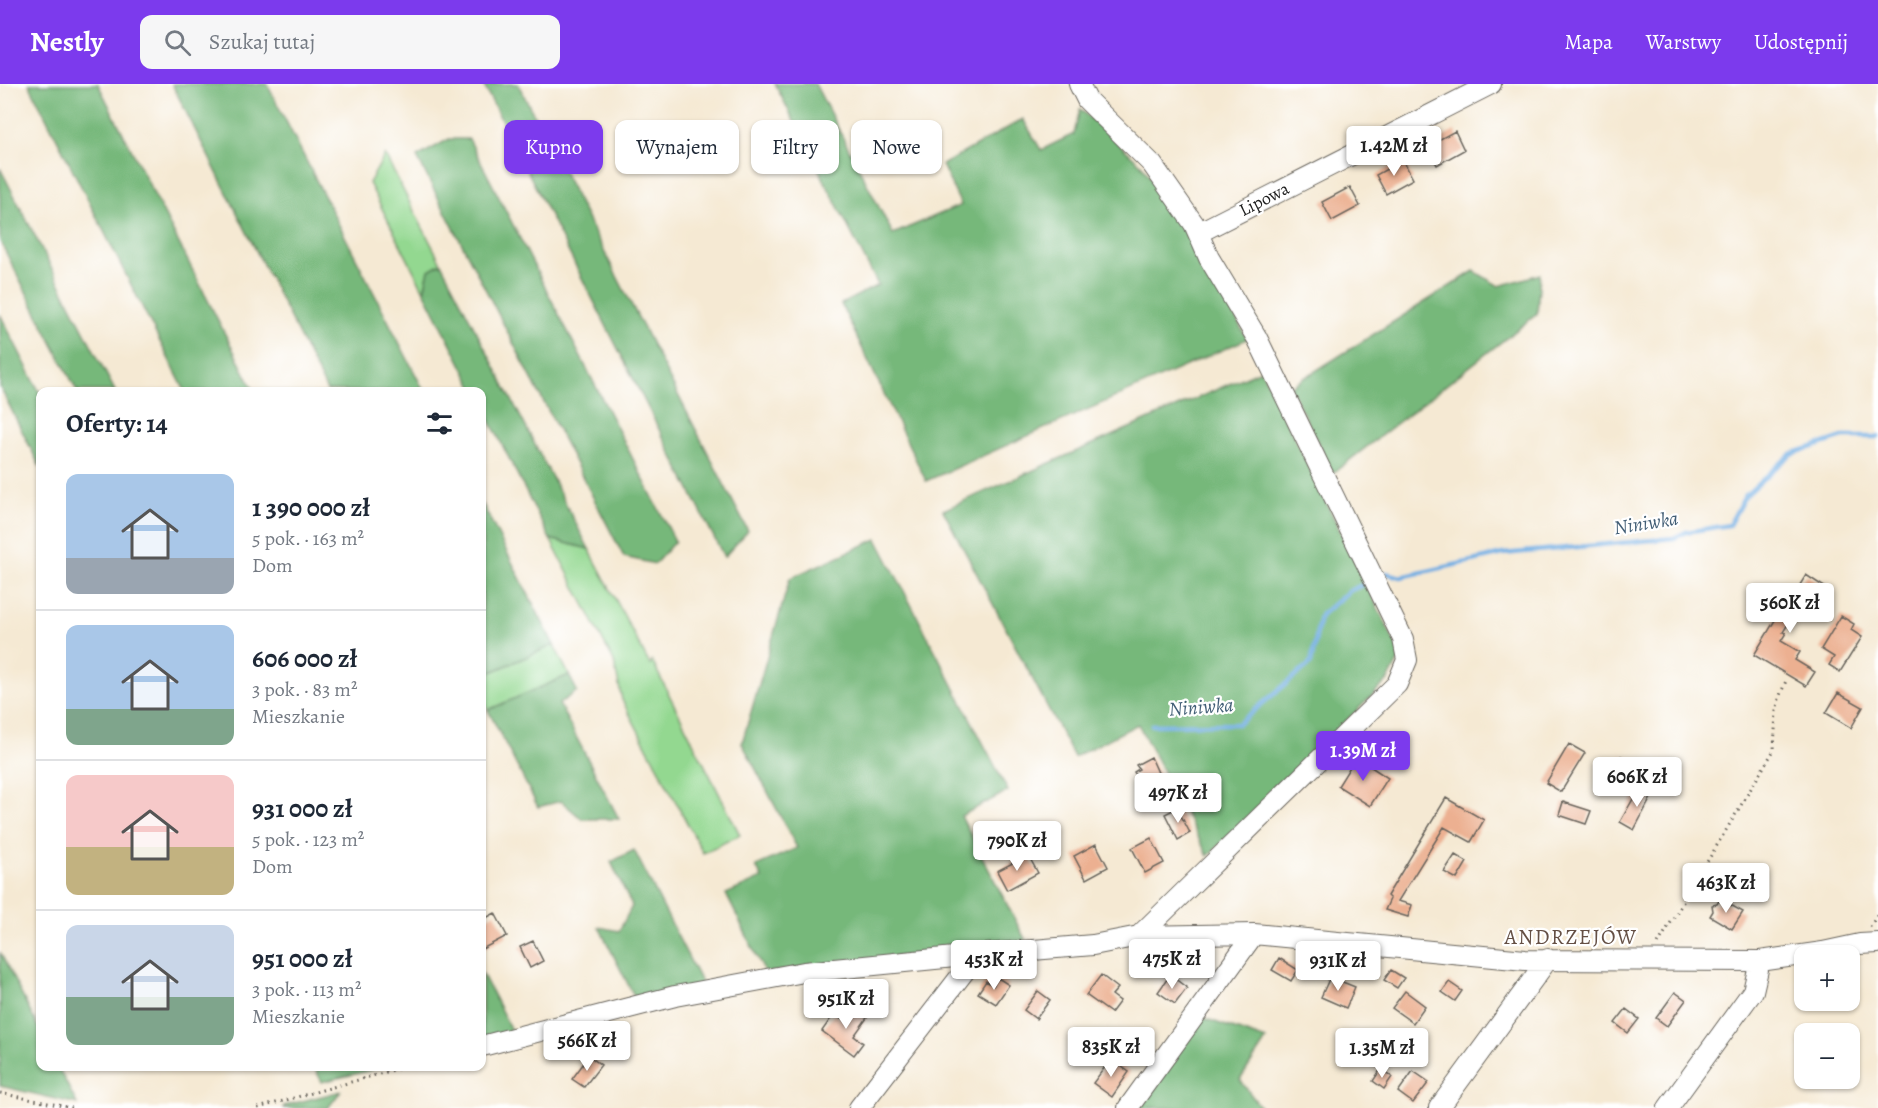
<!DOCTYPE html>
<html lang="pl">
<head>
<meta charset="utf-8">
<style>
  body { margin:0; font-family:Alegreya,serif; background:#f6f6f7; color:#1f2937; height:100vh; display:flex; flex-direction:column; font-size:22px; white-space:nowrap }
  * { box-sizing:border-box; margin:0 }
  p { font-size:20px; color:#747a83 }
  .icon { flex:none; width:33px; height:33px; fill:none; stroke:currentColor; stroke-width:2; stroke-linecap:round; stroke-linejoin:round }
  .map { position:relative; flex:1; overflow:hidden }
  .sheet { position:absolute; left:36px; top:303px; width:450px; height:684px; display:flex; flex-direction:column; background:#fff; border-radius:12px; box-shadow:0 2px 4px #0004 }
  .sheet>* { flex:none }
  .guide { position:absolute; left:504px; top:36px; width:570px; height:54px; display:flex; gap:12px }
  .controls { position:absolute; left:1794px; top:861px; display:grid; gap:12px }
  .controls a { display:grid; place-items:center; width:66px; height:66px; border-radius:12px; background:#fff; box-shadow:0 2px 4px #0004; font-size:30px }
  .price { position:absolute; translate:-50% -51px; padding:0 14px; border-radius:6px; background:#fff; color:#222; font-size:20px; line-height:39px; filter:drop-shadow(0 2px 3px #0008) }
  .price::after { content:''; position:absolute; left:50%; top:36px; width:18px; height:14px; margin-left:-9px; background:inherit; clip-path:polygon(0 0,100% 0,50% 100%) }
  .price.active { background:#7c3aed; color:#fff }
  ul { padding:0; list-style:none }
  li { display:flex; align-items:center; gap:18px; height:150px; padding:0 30px }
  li+li { border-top:2px solid #e0e1e3 }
  li span { display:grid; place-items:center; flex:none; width:168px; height:120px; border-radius:12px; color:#555 }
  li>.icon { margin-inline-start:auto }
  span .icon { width:72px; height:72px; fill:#fffc; stroke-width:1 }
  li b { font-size:26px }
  h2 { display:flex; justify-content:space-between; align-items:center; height:72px; padding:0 30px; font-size:26px }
  .pill { padding:0 21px; border-radius:12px; background:#fff; box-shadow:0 2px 4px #0004; font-size:21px; line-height:54px }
  .pill.active { background:#7c3aed; color:#fff }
  header { display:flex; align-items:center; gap:36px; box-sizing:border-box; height:84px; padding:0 30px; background:#7c3aed; color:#fff }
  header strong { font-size:28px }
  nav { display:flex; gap:33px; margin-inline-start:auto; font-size:21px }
  .search { width:420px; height:54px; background:#f6f6f7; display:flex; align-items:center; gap:15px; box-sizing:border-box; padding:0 21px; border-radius:12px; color:#747a83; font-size:22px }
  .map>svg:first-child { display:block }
  .green { fill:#93d890; stroke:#587a56; stroke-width:1.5 }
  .forest { fill:#76b87a; stroke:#496a4b; stroke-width:1.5 }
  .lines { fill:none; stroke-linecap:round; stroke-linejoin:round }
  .stream { stroke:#71aee3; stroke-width:4.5 }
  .building { fill:#ecb091 }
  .minor-casing { stroke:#68645c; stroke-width:22 }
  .path { stroke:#68645c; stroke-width:3; stroke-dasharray:1.5 4.5; stroke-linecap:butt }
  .minor { stroke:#fff; stroke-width:20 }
  .labels { text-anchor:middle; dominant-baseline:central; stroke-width:4.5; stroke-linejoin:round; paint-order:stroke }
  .street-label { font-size:18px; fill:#1c1c1c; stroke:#fff }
  .water-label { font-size:20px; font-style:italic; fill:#425e76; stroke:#fff }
  .quarter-label { font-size:21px; letter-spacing:1.5px; fill:#655045; stroke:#fff }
</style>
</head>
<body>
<header>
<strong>Nestly</strong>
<div class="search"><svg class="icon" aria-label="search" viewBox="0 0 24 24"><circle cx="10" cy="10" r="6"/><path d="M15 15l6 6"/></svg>Szukaj tutaj</div>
<nav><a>Mapa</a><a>Warstwy</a><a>Udostępnij</a></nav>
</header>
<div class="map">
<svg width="1878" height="1024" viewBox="0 0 1878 1024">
  <rect width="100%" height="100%" fill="#fff"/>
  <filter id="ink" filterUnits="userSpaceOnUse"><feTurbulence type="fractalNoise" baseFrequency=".0167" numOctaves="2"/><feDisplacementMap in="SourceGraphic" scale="12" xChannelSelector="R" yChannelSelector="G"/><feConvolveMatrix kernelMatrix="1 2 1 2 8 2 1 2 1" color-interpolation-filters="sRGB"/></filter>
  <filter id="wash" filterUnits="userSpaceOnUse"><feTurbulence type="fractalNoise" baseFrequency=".008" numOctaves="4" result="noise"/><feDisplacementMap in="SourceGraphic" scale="24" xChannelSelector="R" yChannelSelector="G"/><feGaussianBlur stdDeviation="1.35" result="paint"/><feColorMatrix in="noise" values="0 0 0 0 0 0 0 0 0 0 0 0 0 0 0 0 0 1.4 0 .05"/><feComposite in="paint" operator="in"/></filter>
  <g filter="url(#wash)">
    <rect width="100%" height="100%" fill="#f5e9d3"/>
    <path class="green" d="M385,71L441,179L429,186L424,207L369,99Z
      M550,455L589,465L650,581L652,577L740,751L703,769L622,616L614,578Z
      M554,561L569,591L488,626L482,613V592Z"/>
    <path class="forest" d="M29,0H98L254,307H185Z
      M172,0H267L424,307H327Z
      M483,0H518L748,447L724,473Z
      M775,0H815L893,150L961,121L942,81L1023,35L1041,66L1074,50L1080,25L1141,80L1189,149L1247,255L926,397L841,220L878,201Z
      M449,55H469L675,457L655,480L624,473L417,73Z
      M0,84L115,307H77L0,157Z
      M441,179L589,465L550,455L482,321V308L475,307L424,207L429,186Z
      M1474,187L1499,202L1540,190L1537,230L1333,389L1290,303Z
      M0,230L40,309V383L0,303Z
      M1261,286L1401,571L1389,595L1208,772L1138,640L1074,673L943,426Z
      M482,419L554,561L482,592Z
      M877,455L1008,707L961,732L1026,857L765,889L726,810L762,794L756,782L797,764L742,659L790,494Z
      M569,591L577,607L559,620L619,735H582L561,717L538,723L488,626Z
      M634,766L703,902L637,918L599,843L619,847L632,822L611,778Z
      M0,868L40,947V982L58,983L77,1020L0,1002Z
      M482,889L513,950L482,958Z
      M1201,933L1266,956L1240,996L1261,1024H1136Z
      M314,983H384L322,998Z
      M341,1007L328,1024H283L284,1022Z"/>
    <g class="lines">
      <path class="stream" d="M1386,489L1401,493L1503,470L1674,454L1686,448L1729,441L1745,412L1791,370L1843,353H1878
        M1152,641L1238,640L1311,579L1320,532L1349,507L1362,501"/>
    </g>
    <g id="blocks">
      <path class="building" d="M1455,47L1464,66L1437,81L1427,62Z
        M1403,76L1413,95L1386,110L1376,91Z
        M1350,103L1360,122L1332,137L1322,118Z
        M1806,491L1826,504L1815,523L1803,516L1783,548L1786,549L1781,557L1800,568L1795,576L1815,588L1806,602L1754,571L1792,508L1795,509Z
        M1841,532L1854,540L1851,546L1862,553L1840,588L1829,581L1834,573L1821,565Z
        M1838,609L1863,623L1851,644L1826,629Z
        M1569,660L1585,669L1561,708L1546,699Z
        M1621,672L1635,680L1632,685L1642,691L1633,707L1604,690L1613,674L1618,677Z
        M1151,673L1159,691L1141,700L1134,688L1139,685L1136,681Z
        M1356,673L1388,694L1370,722L1338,702Z
        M1641,701L1654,708L1634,746L1620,738Z
        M1446,714L1484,736L1471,758L1444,743L1398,817L1412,821L1408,833L1385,826L1390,815L1387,812Z
        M1563,718L1591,727L1586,740L1559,731Z
        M1177,724L1190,749L1178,756L1165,730Z
        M1151,754L1164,779L1145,789L1132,764Z
        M1096,760L1108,783L1086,795L1074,772Z
        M1028,771L1038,789L1007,806L997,787Z
        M1455,771L1467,778L1457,795L1444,788Z
        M1720,815L1743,828L1732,845L1710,832L1713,827L1712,821L1717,820Z
        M495,829L507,852L482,865V836Z
        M533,857L543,877L530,884L520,863Z
        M1279,874L1298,886L1291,897L1272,886Z
        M1391,886L1404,894L1397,904L1384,896Z
        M1101,891L1118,904L1112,911L1120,917L1111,929L1086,911Z
        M1170,891L1187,904L1175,920L1158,908Z
        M1330,893L1355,903L1346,924L1321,913Z
        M998,894L1009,901L996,920L978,909L986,897L993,902Z
        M1449,898L1462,907L1455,917L1442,908Z
        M1038,907L1050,916L1036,935L1024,926Z
        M1405,907L1425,922L1413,939L1392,924Z
        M1675,908L1686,916L1667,942L1656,934Z
        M850,922L867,934L854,952L863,959L854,971L822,947L834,930L841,935Z
        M1626,925L1639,935L1628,949L1615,939Z
        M589,972L601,981L584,1003L572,995Z
        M1111,975L1129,988L1112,1013L1093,999Z
        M1381,985L1392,993L1384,1005L1373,997Z
        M1413,987L1429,998L1413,1019L1398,1008Z"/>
    </g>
  </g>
  <g filter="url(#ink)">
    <use href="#blocks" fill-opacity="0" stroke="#68645c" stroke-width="1.5"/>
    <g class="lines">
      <g class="minor-casing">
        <path id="minor" d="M1198,149L1491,0
          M1139,852L1254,850L1525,876L1760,877L1823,868L1860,860L1878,859
          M482,962L675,912L804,888L985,870
          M859,1024L970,880L985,870L1093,861L1139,852L1397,600L1407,576L1403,555L1257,254L1209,174L1194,140L1152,80L1087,16L1079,0
          M1128,1024L1254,850
          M1439,1024L1548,875
          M1668,1024L1753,907L1760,877"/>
      </g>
      <path class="path" d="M1870,843L1878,830
        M1658,860L1774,666L1776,627L1780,611L1786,597
        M0,1009L72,1024
        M258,1024L408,982"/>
      <use href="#minor" class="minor"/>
    </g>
  </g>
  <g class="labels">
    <g class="street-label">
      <text transform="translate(1264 115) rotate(-27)">Lipowa</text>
    </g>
    <g class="water-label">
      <text transform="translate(1646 439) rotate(-9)">Niniwka</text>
      <text transform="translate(1201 623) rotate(-4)">Niniwka</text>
    </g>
    <g class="quarter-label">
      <text x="1571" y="853">ANDRZEJÓW</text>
    </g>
  </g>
</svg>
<div class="controls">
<a>+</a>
<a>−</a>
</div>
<b class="price" style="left:1394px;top:93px">1.42M zł</b>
<b class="price" style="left:1790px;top:550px">560K zł</b>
<b class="price active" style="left:1363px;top:698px">1.39M zł</b>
<b class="price" style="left:1637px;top:724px">606K zł</b>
<b class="price" style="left:1178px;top:740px">497K zł</b>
<b class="price" style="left:1017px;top:788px">790K zł</b>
<b class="price" style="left:1726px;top:830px">463K zł</b>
<b class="price" style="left:1172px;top:906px">475K zł</b>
<b class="price" style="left:994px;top:907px">453K zł</b>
<b class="price" style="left:1338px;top:908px">931K zł</b>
<b class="price" style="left:846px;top:946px">951K zł</b>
<b class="price" style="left:587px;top:988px">566K zł</b>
<b class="price" style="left:1111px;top:994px">835K zł</b>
<b class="price" style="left:1382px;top:995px">1.35M zł</b>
<div class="guide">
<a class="pill active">Kupno</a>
<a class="pill">Wynajem</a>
<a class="pill">Filtry</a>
<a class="pill">Nowe</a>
</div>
<section class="sheet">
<h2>Oferty: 14<svg class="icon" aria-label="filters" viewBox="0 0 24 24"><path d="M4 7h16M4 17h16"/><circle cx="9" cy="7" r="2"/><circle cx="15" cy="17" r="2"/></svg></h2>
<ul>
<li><span style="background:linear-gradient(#a9c7e8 70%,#9aa5b1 0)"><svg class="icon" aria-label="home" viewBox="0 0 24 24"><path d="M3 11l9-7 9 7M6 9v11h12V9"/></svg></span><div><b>1 390 000 zł</b><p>5 pok. · 163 m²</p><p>Dom</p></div></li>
<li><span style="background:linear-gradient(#a9c7e8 70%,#7fa58c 0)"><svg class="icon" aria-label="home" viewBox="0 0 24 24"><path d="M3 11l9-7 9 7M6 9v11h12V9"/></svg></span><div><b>606 000 zł</b><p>3 pok. · 83 m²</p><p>Mieszkanie</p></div></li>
<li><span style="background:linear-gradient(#f6c9c9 60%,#c2b280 0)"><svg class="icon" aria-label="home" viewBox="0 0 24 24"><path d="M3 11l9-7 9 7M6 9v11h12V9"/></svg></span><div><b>931 000 zł</b><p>5 pok. · 123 m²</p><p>Dom</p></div></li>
<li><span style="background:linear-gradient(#c9d6e8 60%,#7fa58c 0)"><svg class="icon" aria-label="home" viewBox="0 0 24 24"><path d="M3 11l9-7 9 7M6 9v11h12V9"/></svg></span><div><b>951 000 zł</b><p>3 pok. · 113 m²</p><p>Mieszkanie</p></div></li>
</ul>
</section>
</div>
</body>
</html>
